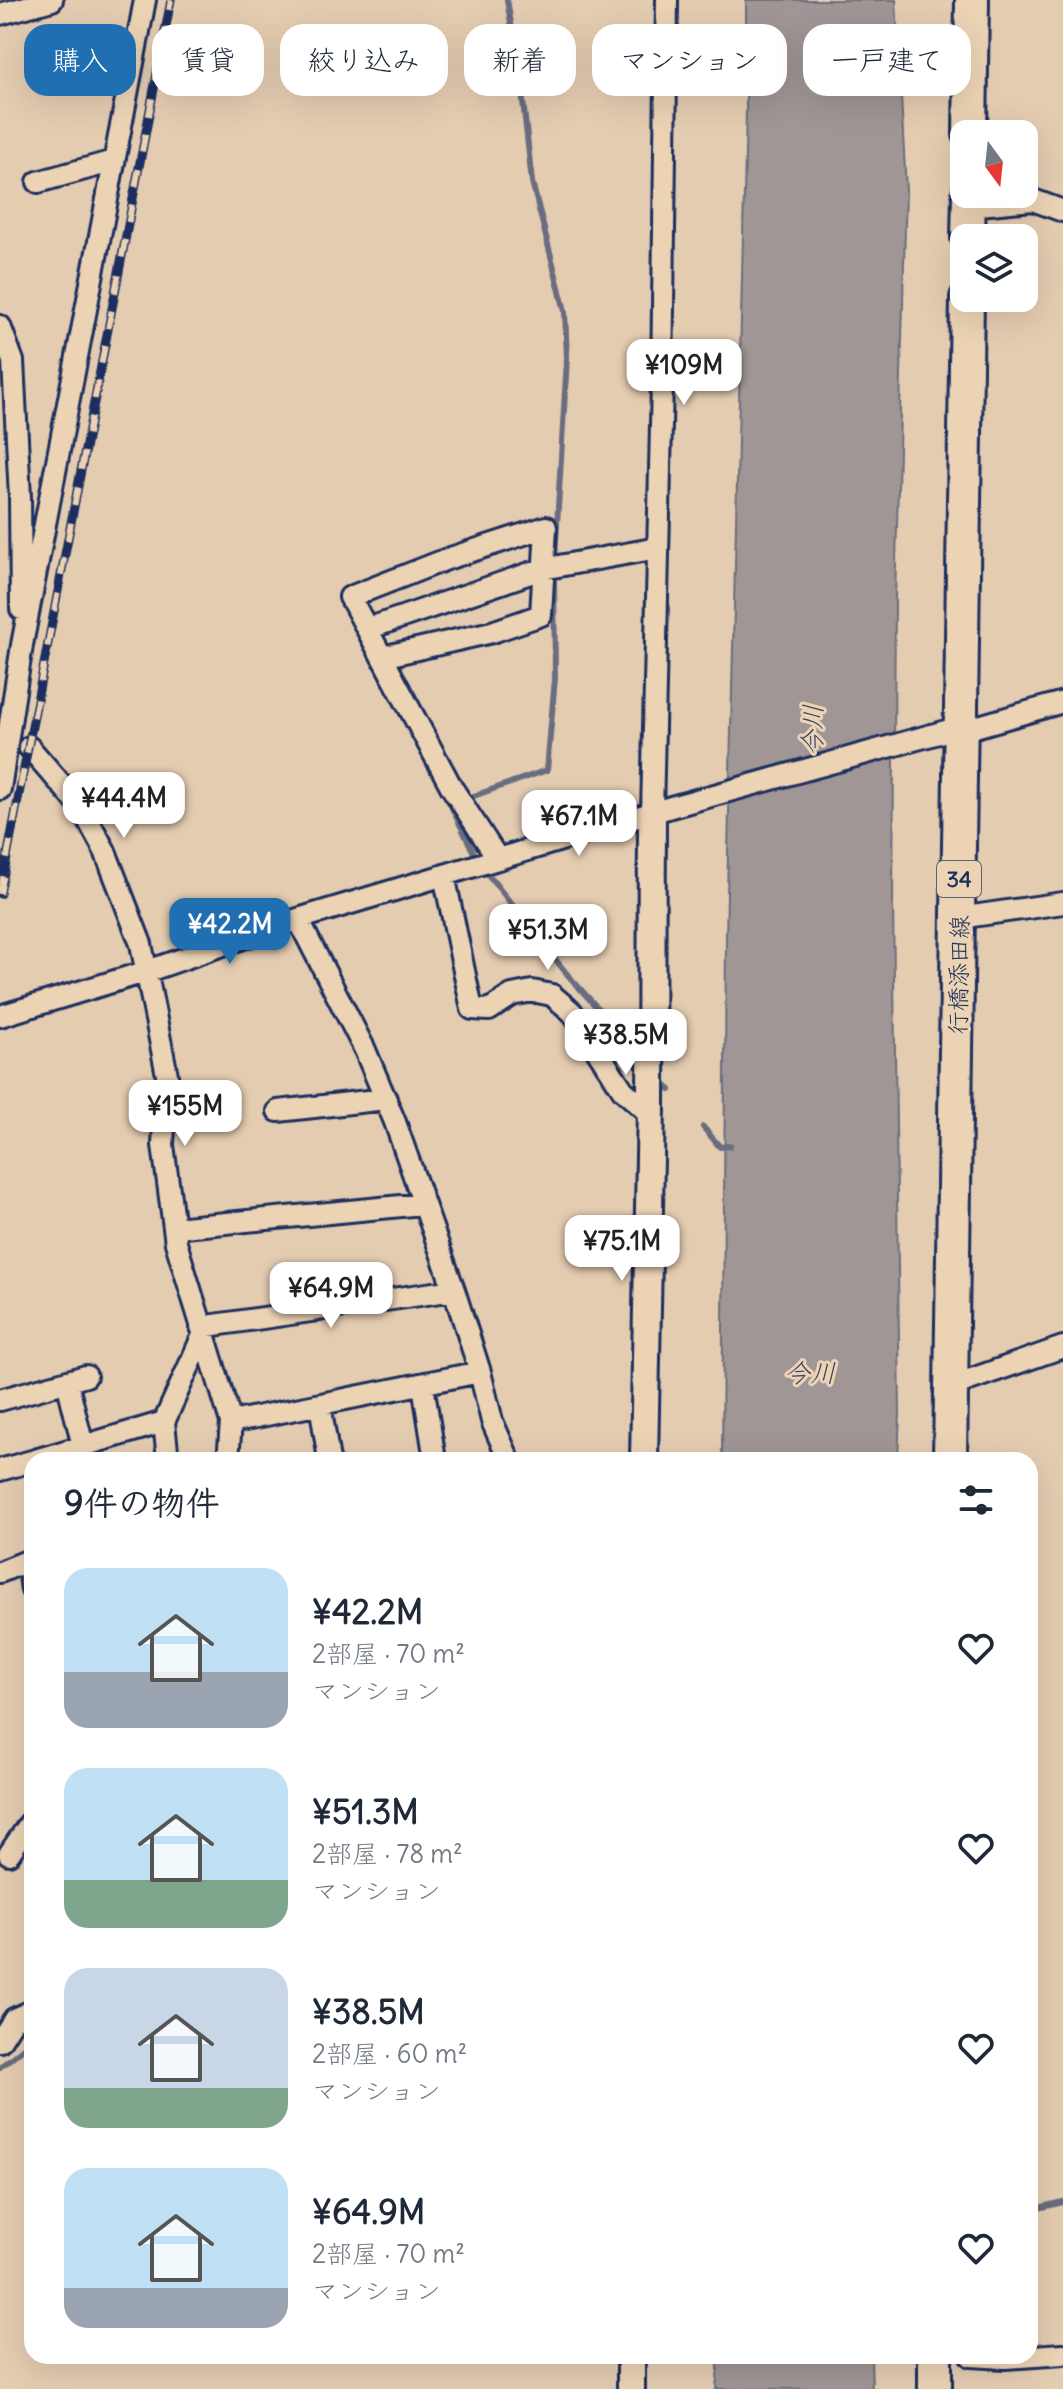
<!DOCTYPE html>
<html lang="ja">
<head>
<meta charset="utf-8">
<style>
  body { margin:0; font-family:Delius,"Klee One",sans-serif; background:#f2f2f3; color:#1f2937; height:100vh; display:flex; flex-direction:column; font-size:30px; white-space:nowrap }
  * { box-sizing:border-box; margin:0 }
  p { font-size:26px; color:#747a83 }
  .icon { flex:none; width:44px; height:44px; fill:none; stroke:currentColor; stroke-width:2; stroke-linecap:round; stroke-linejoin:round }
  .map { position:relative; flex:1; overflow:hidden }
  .sheet { position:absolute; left:24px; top:1452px; width:1014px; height:912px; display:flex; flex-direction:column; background:#fff; border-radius:24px; box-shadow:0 8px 32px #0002 }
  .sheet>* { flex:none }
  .hud { position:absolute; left:24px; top:24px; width:1016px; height:72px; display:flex; gap:16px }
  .needle { width:52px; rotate:165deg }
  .controls { position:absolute; left:950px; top:120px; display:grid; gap:16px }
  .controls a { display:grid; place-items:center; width:88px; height:88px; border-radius:16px; background:#fff; box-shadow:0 8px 32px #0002; font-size:40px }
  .price { position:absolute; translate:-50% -68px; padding:0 18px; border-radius:16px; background:#fff; color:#222; font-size:26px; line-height:52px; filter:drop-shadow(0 2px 4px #0008) }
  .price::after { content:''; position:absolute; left:50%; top:48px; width:24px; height:18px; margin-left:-12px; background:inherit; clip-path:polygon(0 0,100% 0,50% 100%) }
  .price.on { background:#1f6fb2; color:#fff }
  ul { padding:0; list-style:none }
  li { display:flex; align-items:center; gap:24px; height:200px; padding:0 40px }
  li span { display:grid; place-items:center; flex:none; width:224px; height:160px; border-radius:24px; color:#555 }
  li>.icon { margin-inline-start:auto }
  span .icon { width:96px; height:96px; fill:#fffc; stroke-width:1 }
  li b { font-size:34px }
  h2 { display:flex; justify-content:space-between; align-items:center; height:96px; padding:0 40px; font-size:34px }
  .pill { padding:0 28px; border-radius:24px; background:#fff; box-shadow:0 8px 32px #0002; font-size:28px; line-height:72px }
  .pill.on { background:#1f6fb2; color:#fff }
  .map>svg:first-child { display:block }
  .water { fill:#9f9695; stroke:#6a6d7f; stroke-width:2 }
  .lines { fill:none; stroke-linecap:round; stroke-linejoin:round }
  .stream { stroke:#6a6d7f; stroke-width:6 }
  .minor-casing { stroke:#1b2f5e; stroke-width:26 }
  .tertiary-casing { stroke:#1b2f5e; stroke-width:32 }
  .primary-casing { stroke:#1b2f5e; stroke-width:38 }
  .minor { stroke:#ecd3b4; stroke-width:20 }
  .tertiary { stroke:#ecd3b4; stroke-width:26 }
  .primary { stroke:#ecd3b4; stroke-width:32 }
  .rail-casing { stroke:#1b2f5e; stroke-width:9 }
  .rail { stroke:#ecd3b4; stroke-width:6; stroke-dasharray:18; stroke-linecap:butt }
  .labels { text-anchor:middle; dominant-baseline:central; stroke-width:6; stroke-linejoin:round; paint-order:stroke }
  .shield { fill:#ecd3b4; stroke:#5a6078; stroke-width:2 }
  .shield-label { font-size:22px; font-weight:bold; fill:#1b2f5e }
  .street-label { font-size:24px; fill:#1b2f5e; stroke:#ecd3b4 }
  .water-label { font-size:26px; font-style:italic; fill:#354469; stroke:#ecd3b4 }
</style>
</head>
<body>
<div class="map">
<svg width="1063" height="2389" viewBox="0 0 1063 2389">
  <rect width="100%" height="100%" fill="#e4ccb1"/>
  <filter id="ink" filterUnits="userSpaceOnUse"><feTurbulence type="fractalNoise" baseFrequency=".0125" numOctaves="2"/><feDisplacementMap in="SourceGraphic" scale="16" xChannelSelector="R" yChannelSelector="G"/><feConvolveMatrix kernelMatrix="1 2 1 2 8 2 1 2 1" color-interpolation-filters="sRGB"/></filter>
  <g filter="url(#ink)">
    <path class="water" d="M746,0H896L906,190L895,600L893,906L900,1413L898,1460H722L726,936L746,111Z
      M719,2356H871L872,2389H716Z"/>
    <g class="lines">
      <path class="stream" d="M507,0L521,83L532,182L565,311L567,359L555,557
        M468,798L547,770L555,678L554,574
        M452,808L474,853L490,877L567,974L643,1059
        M661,1080L670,1090
        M703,1127L720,1147L730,1146
        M0,2067L32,2041
        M1030,2210L1063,2202"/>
      <g class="minor-casing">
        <path id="minor" d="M0,14L52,0
          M38,182L114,161
          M969,206L1033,200L1063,211
          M0,326L13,361L20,497L21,609
          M367,629L382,657L492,632L541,615L546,527L447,559L350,597L367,629L542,569L658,548
          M382,657L452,788L498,859
          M29,747L81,807L105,851L141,944L167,1075L163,1145L176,1243L231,1422L480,1372
          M0,789L22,645L145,0
          M652,813L662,382L667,0
          M444,875L472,1009L489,1010L512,995L532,991L552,995L572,1012L623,1090L651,1115
          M959,918L1063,903
          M298,919L365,1050L395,1122L454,1290L480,1372L492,1421L509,1460
          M0,1016L148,971L298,919L671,807L946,731L975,727L1063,702
          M278,1111L386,1099
          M174,1228L422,1204
          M201,1327L454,1290
          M67,1381L83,1446
          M423,1385L435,1460
          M952,1386L1063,1347
          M0,1400L86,1376
          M320,1404L329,1460
          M35,1460L164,1422
          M168,1460L164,1422L203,1335
          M228,1460L231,1422
          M0,1470L32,1461
          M28,1562L32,1590
          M0,1572L32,1559
          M9,1854L32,1820
          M0,2041L14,2019L32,2011
          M971,2356L1005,2358L1063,2354"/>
      </g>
      <g class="tertiary-casing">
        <path id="tertiary" d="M644,1460L651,1107L652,813
          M631,2389V2356"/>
      </g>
      <g class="primary-casing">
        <path id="primary" d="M970,134L972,0
          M968,238L969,194
          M950,1460L967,298
          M935,2389V2356"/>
      </g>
      <use href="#minor" class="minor"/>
      <use href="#tertiary" class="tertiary"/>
      <use href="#primary" class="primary"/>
      <g class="rail-casing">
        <path id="rail" d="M0,894L171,0"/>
      </g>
      <use href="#rail" class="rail"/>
    </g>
  </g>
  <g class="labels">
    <rect class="shield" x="937" y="861" width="44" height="36" rx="6"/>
    <g class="shield-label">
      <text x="959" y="879">34</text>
    </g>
    <g class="street-label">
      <text transform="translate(958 975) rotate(-89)">行橋添田線</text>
    </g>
    <g class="water-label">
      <text transform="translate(812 730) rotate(-89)">今川</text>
      <text x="810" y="1372">今川</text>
    </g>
  </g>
</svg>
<div class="controls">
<a><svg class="needle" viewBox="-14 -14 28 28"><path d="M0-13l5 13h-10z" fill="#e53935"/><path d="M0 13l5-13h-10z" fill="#747a83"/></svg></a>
<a><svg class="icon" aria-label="layers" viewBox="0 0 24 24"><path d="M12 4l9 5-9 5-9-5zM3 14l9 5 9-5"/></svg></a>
</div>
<b class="price" style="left:684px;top:407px">¥109M</b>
<b class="price" style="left:124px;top:840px">¥44.4M</b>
<b class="price" style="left:579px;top:858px">¥67.1M</b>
<b class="price on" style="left:230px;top:966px">¥42.2M</b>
<b class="price" style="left:548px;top:972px">¥51.3M</b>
<b class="price" style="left:626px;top:1077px">¥38.5M</b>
<b class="price" style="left:185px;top:1148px">¥155M</b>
<b class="price" style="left:622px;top:1283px">¥75.1M</b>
<b class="price" style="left:331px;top:1330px">¥64.9M</b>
<div class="hud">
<a class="pill on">購入</a>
<a class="pill">賃貸</a>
<a class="pill">絞り込み</a>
<a class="pill">新着</a>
<a class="pill">マンション</a>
<a class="pill">一戸建て</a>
</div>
<section class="sheet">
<h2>9件の物件<svg class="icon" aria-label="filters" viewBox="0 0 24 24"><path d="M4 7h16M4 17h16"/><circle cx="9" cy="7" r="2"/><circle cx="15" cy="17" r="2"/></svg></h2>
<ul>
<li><span style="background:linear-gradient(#bfe0f5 65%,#9aa5b1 0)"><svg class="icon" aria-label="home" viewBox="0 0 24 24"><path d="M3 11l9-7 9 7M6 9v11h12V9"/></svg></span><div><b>¥42.2M</b><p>2部屋 · 70 m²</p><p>マンション</p></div><svg class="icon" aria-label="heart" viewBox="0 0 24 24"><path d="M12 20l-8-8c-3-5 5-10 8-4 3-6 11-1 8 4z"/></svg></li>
<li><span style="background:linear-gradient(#bfe0f5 70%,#7fa58c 0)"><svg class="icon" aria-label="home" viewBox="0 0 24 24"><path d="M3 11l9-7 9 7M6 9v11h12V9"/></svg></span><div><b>¥51.3M</b><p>2部屋 · 78 m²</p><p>マンション</p></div><svg class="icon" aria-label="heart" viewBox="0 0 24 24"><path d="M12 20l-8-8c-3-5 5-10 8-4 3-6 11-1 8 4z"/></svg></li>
<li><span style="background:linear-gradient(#c9d6e8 75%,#7fa58c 0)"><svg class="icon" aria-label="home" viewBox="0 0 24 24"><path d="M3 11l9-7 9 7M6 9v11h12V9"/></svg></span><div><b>¥38.5M</b><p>2部屋 · 60 m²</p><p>マンション</p></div><svg class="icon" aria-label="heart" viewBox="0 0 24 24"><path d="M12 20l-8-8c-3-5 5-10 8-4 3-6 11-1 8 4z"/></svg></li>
<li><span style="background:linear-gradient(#bfe0f5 75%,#9aa5b1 0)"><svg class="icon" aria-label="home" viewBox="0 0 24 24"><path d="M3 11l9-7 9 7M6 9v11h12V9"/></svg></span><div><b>¥64.9M</b><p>2部屋 · 70 m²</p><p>マンション</p></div><svg class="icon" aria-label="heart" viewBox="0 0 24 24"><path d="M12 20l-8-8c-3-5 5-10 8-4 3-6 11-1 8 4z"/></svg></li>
</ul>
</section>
</div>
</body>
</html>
